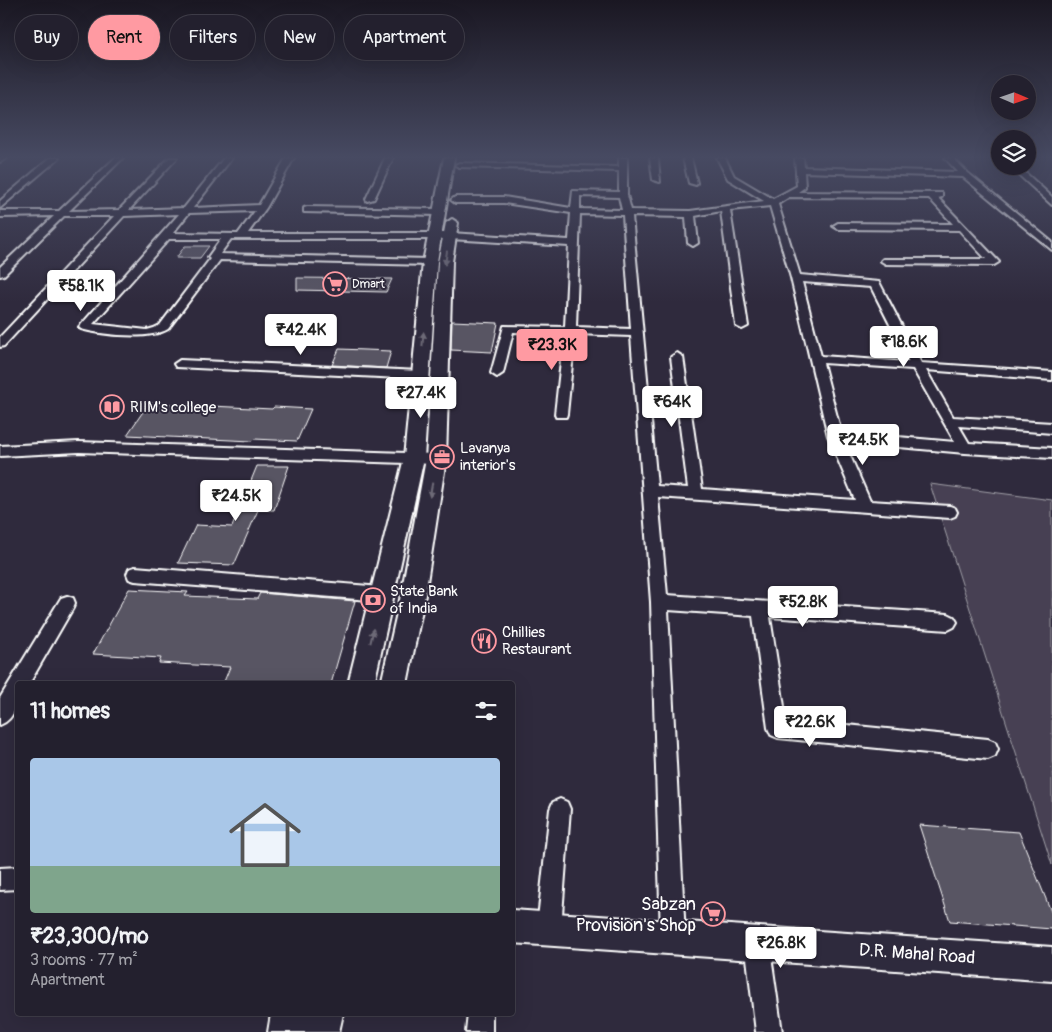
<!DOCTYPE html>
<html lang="en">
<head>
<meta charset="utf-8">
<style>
  body { margin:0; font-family:Pangolin,sans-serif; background:#2f2d3a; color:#f1f3f6; height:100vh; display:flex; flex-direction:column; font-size:19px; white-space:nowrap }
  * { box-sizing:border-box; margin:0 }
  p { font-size:16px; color:#a3a3aa }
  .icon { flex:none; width:28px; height:28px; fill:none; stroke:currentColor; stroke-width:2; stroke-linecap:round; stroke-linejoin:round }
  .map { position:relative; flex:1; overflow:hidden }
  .sheet { position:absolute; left:15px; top:681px; width:500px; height:335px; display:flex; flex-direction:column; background:#23202e; border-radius:5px; box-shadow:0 5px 20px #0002,0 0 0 1px #403e4a }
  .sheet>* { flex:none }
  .top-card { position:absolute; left:15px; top:15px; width:500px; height:45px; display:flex; gap:10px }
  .needle { width:32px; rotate:92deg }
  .tools { position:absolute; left:991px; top:75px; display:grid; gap:10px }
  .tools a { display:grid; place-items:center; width:45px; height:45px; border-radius:50%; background:#23202e; box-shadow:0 5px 20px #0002,0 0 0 1px #403e4a; font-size:25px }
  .price { position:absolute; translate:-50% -42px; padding:0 11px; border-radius:5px; background:#fff; color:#222; font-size:16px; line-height:32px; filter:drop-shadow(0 1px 2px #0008) }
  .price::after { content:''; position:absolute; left:50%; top:30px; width:15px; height:11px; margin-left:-8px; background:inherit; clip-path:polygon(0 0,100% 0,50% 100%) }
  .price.active { background:#ff9aa2; color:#111 }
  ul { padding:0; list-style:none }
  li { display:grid; align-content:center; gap:10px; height:265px; padding:0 15px }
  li+li { border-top:1px solid #403e4a }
  li span { display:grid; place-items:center; height:155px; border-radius:5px; color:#555 }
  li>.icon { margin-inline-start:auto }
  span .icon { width:90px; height:90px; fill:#fffc; stroke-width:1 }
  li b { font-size:21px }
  h2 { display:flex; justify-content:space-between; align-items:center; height:60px; padding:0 15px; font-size:21px }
  .chip { padding:0 18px; border-radius:22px; background:#23202e; box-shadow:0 5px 20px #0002,0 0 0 1px #403e4a; font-size:18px; line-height:45px }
  .chip.active { background:#ff9aa2; color:#111 }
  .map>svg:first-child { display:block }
  .green { fill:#464152; stroke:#a2a0a8 }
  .building { fill:#595564; stroke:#fff }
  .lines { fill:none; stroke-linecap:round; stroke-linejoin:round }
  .street-casing { stroke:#fff; stroke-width:4 }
  .secondary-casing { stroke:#fff; stroke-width:4 }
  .street { fill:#2f2a3d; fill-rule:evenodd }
  .secondary { fill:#2f2a3d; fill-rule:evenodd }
  .oneway { fill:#6d6a77 }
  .labels { text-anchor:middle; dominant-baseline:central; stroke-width:4; stroke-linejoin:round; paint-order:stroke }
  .far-poi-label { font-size:12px; fill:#fff; stroke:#2f2a3d; text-anchor:start }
  .poi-label { font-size:15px; fill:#fff; stroke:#2f2a3d; text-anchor:start }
  .near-poi-label { font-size:18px; fill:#fff; stroke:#2f2a3d; text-anchor:end }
  .near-street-label { font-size:18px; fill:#fff; stroke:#2f2a3d }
</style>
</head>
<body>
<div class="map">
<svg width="1052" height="1032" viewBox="0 0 1052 1032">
  <rect width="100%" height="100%" fill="#2f2a3d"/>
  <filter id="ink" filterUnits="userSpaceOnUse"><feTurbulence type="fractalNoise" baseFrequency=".02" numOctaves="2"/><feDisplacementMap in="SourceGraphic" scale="10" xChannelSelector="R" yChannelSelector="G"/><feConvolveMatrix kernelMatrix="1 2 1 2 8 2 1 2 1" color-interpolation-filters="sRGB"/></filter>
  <g filter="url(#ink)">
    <path class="green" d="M930,484L1052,500V865Z"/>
    <path class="building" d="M185,246H209L200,258H176Z
      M297,278L392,279L386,292L297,290Z
      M452,321L498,323L492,352L451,350Z
      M339,349L391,351L386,368L332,365Z
      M149,403L272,409L274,407L311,409L297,441L254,439L252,441L127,435Z
      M257,466H289L274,510H258L234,565L178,563L196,525L232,527Z
      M129,589L188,592L185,596L257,599L260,593L355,601L331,684H223L230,667L159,663L161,658L93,654Z
      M919,825L1019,832L1052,914V929L950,921Z"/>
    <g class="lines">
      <g class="street-casing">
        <path id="street" d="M0,158H7L0,162Z
          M50,158H59L0,208V201Z
          M115,158H123L69,211L119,210L169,158H177L129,210L184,208L224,158H232L193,208L259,205L286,158H294L266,208L248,233H450L569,240L571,213L504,203H455L451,200L455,197H504L571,208L573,191L619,192V171L459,167L455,165L459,163L619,167V158H627V195L631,210L690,211L764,201L728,179L717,158H725L734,176L773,199L797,186L795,158H803L804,167L958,172L945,158H953L968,173L1052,242V250L963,177L804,172L805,187L798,192L942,193V197L938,198L999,262L994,265L886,264L881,261L883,259H986L959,230L838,229L833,226L838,223L953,224L929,198L789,197L778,204L800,275L879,282L921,363L1052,372V380L926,370L953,417L1052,423V433L959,426L969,443L1052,448V458L965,453L844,442L870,501L950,506L955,508L957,512L955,516L950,518L658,497L667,595L948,614L954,617L957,622L954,627L948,630L770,617L786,719L988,739L995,742L998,749L995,756L988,759L778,738L771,735L768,728L753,616L668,610L685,936L681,944L673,948L665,944L661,936L651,602L631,336L575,334L567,414L566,417H556L555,414L564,334L513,332L503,373L497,377L491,373L504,326L565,327L569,246L450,239H231L220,254L430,259L435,262L430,265L220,260L168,329C150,340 102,335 81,329L79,327L81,325L179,214L124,216L4,346L0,347V337L114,216H64L4,275L0,276V267L54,216L0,217V211H59ZM580,196L619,197L622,210L580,209ZM770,206L791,278L828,436L855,500L702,489L683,357L677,353L671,357L688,488L657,486L632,216L686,217L688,243L693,246L698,243L695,216L721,211L736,326L742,329L748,326L730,210ZM255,211L238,234L173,233L189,213ZM580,214L623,215L631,329L576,327ZM169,239H221L208,257L210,259L160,325L154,328L147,330L93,324ZM802,282L871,287L909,362L821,356ZM823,363L913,369L955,442L841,432Z
          M385,158H393L374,199L367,201L366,199Z
          M650,158H658L660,182L653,180Z
          M683,158H691L697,183L696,185L689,183Z
          M1009,166H1018L1052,197V205Z
          M307,207L439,209L443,212L439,215L304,212V208Z
          M180,360L420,371L426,375L420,379L176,367L174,364Z
          M79,442L436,454L441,455L443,459L441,463L436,464L79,452L0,456V446Z
          M135,567L382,587L388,589L390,594L388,599L382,601L135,581L129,579L127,574L129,569Z
          M67,596L73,598L75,603L73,608L29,684H18C18,700 17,718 0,725V698L61,598Z
          M560,799L567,802L570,809L561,928L557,936L549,940L541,936L537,928L550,809L553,802Z
          M18,867V889L0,890V868Z
          M757,930L765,934L769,942L782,1032H756L745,942L749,934Z
          M468,1014H492V1032H466Z"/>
      </g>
      <g class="secondary-casing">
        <path id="secondary" d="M444,158H454L437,262L424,458L374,684H348L404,458L423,262Z
          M452,219L458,223L452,262L446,459L425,595L407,684H381L401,595L426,459L438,262L446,223Z
          M512,910L1052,947V981L512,943Z
          M271,1014H307L306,1019L307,1014H343L339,1032H268Z"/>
      </g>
      <use href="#street" class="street"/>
      <use href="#secondary" class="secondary"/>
    </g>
    <defs><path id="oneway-solid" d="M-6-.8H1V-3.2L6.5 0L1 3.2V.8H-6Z" transform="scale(1.25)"/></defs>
    <g class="oneway">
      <use href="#oneway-solid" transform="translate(446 258) rotate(98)"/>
      <use href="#oneway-solid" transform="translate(423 339) rotate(-85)"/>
      <use href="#oneway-solid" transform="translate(431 490) rotate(100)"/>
      <use href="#oneway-solid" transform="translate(372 636) rotate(-77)"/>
    </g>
  </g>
  <linearGradient id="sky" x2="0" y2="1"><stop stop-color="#1a1722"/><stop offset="0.52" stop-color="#474a62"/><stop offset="1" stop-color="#474a62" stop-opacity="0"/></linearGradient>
  <rect width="1052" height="302" fill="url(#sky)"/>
  <defs>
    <g id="supermarket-ring" transform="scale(1.25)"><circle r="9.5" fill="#2f2a3d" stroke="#ff9aa2" stroke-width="1.5"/><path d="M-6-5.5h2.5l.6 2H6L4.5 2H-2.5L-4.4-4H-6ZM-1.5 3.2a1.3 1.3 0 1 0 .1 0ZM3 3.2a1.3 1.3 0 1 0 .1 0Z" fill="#ff9aa2"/></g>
    <g id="library-ring" transform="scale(1.25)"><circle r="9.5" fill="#2f2a3d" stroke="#ff9aa2" stroke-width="1.5"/><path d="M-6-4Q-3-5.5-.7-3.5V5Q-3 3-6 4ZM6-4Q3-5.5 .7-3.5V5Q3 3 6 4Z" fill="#ff9aa2"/></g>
    <g id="office-ring" transform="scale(1.25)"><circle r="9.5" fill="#2f2a3d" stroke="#ff9aa2" stroke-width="1.5"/><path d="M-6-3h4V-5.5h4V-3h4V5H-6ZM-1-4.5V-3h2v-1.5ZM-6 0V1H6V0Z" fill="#ff9aa2"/></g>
    <g id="bank-ring" transform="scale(1.25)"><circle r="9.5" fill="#2f2a3d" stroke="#ff9aa2" stroke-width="1.5"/><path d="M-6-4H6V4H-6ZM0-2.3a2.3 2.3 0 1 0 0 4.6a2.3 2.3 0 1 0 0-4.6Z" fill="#ff9aa2"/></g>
    <g id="restaurant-ring" transform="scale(1.25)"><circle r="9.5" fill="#2f2a3d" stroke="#ff9aa2" stroke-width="1.5"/><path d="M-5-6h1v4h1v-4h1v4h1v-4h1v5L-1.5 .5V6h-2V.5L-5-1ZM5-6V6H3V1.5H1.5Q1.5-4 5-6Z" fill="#ff9aa2"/></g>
  </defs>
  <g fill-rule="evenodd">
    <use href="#supermarket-ring" x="335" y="284"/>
    <use href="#library-ring" x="112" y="407"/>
    <use href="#office-ring" x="442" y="457"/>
    <use href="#bank-ring" x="373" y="600"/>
    <use href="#restaurant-ring" x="484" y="641"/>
    <use href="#supermarket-ring" x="713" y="914"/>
  </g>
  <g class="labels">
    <g class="far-poi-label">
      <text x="352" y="284">Dmart</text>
    </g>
    <g class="poi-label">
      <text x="130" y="407">RIIM's college</text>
      <text x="460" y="448">Lavanya<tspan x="460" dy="17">interior's</tspan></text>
      <text x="390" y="591">State Bank<tspan x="390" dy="17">of India</tspan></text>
      <text x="502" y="632">Chillies<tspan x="502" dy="17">Restaurant</tspan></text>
    </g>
    <g class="near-poi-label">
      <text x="696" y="904">Sabzan<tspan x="696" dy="21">Provision's Shop</tspan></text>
    </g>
    <g class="near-street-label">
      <text transform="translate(917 954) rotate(4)">D.R. Mahal Road</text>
    </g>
  </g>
</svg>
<div class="tools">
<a><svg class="needle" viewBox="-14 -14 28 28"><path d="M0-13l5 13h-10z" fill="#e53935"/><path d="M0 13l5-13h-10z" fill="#a3a3aa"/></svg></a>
<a><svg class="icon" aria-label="layers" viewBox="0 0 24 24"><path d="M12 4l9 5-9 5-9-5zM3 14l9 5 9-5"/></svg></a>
</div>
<b class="price" style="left:81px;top:312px">₹58.1K</b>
<b class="price" style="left:301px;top:356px">₹42.4K</b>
<b class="price" style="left:904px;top:368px">₹18.6K</b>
<b class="price active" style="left:552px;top:371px">₹23.3K</b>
<b class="price" style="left:421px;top:419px">₹27.4K</b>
<b class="price" style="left:672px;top:428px">₹64K</b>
<b class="price" style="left:863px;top:466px">₹24.5K</b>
<b class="price" style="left:236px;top:522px">₹24.5K</b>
<b class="price" style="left:803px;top:628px">₹52.8K</b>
<b class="price" style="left:810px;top:748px">₹22.6K</b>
<b class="price" style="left:781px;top:969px">₹26.8K</b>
<div class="top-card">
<a class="chip">Buy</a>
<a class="chip active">Rent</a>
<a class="chip">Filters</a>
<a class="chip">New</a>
<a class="chip">Apartment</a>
</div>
<section class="sheet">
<h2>11 homes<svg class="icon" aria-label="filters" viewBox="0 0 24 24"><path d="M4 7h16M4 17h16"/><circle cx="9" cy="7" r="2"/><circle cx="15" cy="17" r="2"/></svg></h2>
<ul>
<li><span style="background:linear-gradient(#a9c7e8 70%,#7fa58c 0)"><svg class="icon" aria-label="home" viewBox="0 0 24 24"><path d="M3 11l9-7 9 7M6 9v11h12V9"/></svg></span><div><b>₹23,300/mo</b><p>3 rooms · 77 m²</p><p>Apartment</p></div></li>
</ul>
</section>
</div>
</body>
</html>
